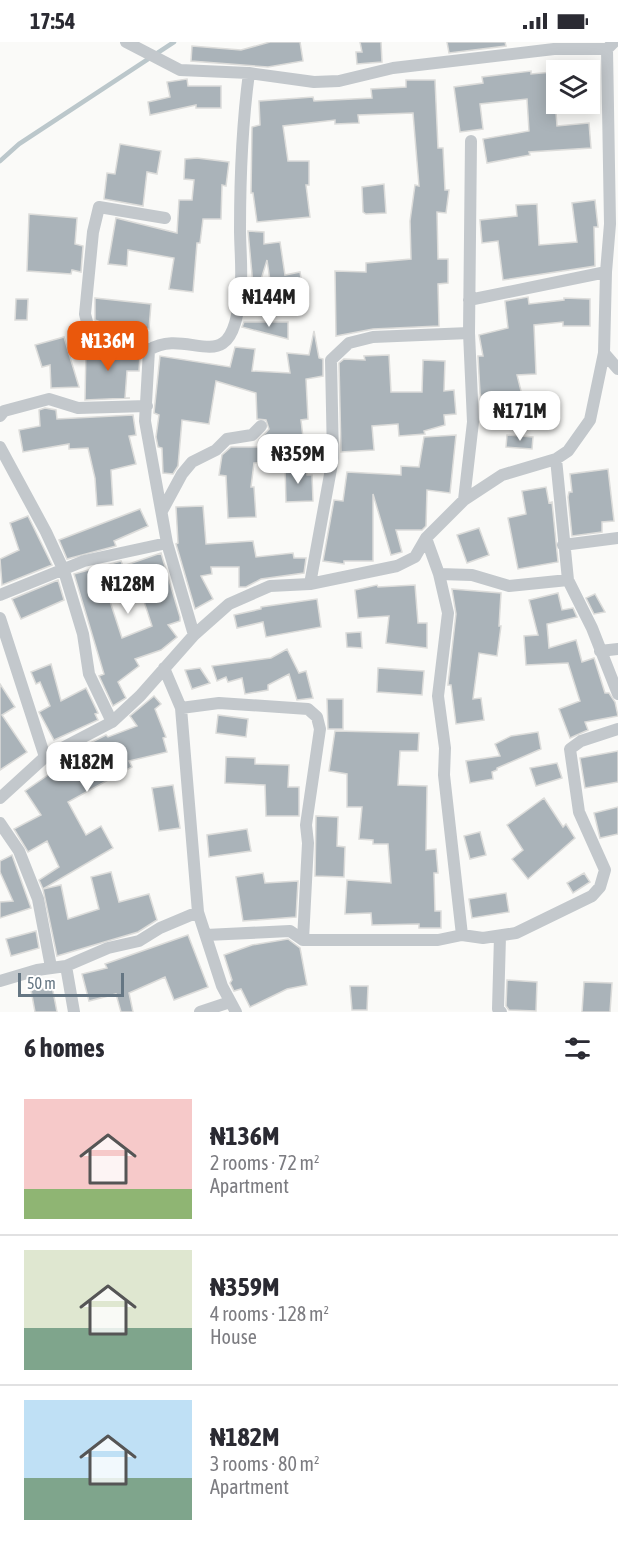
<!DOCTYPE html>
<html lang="en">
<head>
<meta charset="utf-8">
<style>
  body { margin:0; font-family:"Asap Condensed",sans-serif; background:#f7f7f7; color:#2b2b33; height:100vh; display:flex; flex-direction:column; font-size:22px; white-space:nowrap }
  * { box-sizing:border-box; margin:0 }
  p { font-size:20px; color:#7c7c81 }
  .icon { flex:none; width:33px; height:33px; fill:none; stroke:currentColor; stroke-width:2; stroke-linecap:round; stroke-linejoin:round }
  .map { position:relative; height:970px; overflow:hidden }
  .details { display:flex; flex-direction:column; background:#fff; flex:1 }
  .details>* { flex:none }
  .controls { position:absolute; left:546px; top:18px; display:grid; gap:12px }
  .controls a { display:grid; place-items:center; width:54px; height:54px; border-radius:0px; background:#fff; box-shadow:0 3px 15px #0003; font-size:30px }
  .scale { position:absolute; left:18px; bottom:15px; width:106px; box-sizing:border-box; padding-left:6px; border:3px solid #657683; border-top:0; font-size:16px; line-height:21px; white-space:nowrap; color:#657683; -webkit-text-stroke:4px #fff; paint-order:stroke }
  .price { position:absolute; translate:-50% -51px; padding:0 14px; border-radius:12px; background:#fff; color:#222; font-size:20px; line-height:39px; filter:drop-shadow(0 2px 3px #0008) }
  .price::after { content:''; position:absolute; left:50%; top:36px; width:18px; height:14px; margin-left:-9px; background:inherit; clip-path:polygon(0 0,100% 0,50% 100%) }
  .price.current { background:#ea580c; color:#fff }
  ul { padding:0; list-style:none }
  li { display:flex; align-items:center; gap:18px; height:150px; padding:0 24px }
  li+li { border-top:2px solid #e1e1e2 }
  li span { display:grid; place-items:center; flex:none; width:168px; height:120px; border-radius:0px; color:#555 }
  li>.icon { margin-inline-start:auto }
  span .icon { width:72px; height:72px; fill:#fffc; stroke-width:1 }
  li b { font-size:26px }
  h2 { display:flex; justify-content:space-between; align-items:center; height:72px; padding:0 24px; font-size:26px }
  .status { display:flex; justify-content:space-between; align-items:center; height:42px; padding:0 30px; background:#fff; direction:ltr }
  .status svg { height:16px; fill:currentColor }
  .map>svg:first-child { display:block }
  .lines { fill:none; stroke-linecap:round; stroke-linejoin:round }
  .stream { stroke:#bbc7cb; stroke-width:4.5 }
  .building { fill:#aab3b9; stroke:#dcdcda; stroke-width:1.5; fill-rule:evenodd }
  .street { stroke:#c3c8cc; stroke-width:12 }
</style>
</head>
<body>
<div class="status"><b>17:54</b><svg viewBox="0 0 49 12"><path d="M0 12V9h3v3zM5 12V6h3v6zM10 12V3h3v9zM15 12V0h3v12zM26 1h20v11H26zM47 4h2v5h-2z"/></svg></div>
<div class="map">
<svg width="618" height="970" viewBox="0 0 618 970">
  <rect width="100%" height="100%" fill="#fafaf8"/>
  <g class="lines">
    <path class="stream" d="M0,119L19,102L174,0"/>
  </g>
  <path class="building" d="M270,0H300L303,19L268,25L191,19L192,4L241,8Z
    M360,0H381L382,20L357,22L356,10H362Z
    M447,0H505L506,4L449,11Z
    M531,29V32L553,30L557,84L589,81L591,106L529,110L530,113L487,121L483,97L529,89L527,57L480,62L483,87L460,90L454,45L483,41L482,35Z
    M187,37L188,44H221V66H196V63L150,73L148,60L170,55L167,40Z
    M406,38H435L438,106H443L445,148H449L446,171L437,170L438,217H448V241L438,242L439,284L373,287L336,294L335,229L366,230V221L411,217L410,179L415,143L419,144L413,71L358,73L359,81L335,82V78L283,84L288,119H309V143H306L310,175L257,180L253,151H251L252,85L260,83L259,59L313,55L314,59L372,56L371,47L406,45Z
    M120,102L161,109L157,132L147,130L143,164L104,157L107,131L115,132Z
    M197,116L229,120L226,144L222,143L221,177H203L200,201H197L193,250L169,247L174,216L128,208L127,224L108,222L116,176L177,191L179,158H192L194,138L184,137L185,117Z
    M384,142L386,171L366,172L363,170L362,145Z
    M595,158L598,185H594L595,224L503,238L498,199L482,201L480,178L517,174L516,163L537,162L539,203L577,200L572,161Z
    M29,172L77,176L75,202L83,204L81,230L72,228L71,232L27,229Z
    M248,189L264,190V202L280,200L285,233L300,230L304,255L273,259L267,218L256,254H254Z
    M528,255L529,262L564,258V256L590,257V284H563V280L534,283L536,332L517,333L524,361L486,372L480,351L478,314H483L479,293L508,286L505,259Z
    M95,256L151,262L149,287L108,283L95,278Z
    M16,257H28L27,278H15Z
    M244,280H288V297L242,285Z
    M314,289L319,316L323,317V334L306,337L308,377L301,378L305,413L278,414L277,419L254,421L251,445H254L256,475L228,476L226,434L219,433L222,413L231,405H260L259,398L269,387L266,378L257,377L256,351L216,339L209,382L182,378L178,424L173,432L163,431L162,406L158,405L156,395L159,373L154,371L160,314L230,325L235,305L255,307L252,329L290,331L287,311L309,313Z
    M64,295L79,345L51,346L50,323L42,325L35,303Z
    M86,305L123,306L140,313L139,329H127L125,356H130L85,358Z
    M389,313L391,350H422L423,318L445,319L444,349L454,348L456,372L444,373L445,383L424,389L425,392L399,394L398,382L372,384L374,408L341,410L339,321L344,317L365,318L364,314Z
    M45,366L56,368L57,377L133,373L136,393L129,394L136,422L111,428L113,463L97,464L95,436L88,406L69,407V402L23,410L19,388L40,384L39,368Z
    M456,393L450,451L427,448L426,484L422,488H396L402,510L391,513L373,452V519H344V522L323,519L334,458L343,459L347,430L401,433V424L419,425L424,395Z
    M507,393L533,395L532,407L506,405Z
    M285,424L306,426L307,433H312L313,459L286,460Z
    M608,427L614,479L602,480V490L572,494L568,455L569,450H572L570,432Z
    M546,445L549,461L552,460L558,520L518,527L508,476L526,472L522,449Z
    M203,464L206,502L253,499L256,515L293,511L294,516H306L304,531L261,537L246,545H239V525H211L212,532L201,534L213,557L195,567L176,502L178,501L176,465Z
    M140,467L148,484L114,499L116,504L67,517L59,498Z
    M28,474L52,523L2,543L0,517L19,508L10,481Z
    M479,486L489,513L467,521L457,493Z
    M161,511L180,575V579L168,583L177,595L161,608L135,617L139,624L118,640L126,656L113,664L99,634L104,632L74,532L121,519L123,524ZM136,543L139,544L152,584L122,596L107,550Z
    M58,538L64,558L21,577L12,557Z
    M377,543L378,545L415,543L418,581H427V606L386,601L389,574L358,576L355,548Z
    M452,547L501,551L499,584H501L497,614L479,611L473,657L481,656L484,678L456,682L451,643H448L456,572Z
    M558,551L562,568L573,566L577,575L547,582L549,606L576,598L582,620L594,616L605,651H609L615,660L618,674L585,680L588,688L570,696L559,667L580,659L568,621L526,623L524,594L538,593L529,558Z
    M595,552L605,570L594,572L586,556Z
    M317,557L321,585L266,595L263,580L237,586L234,573L261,567V565Z
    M361,590L362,606L347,605L346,591Z
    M287,607L299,631L306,629L313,656L297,658L289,632L268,643V648L245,652L242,636L228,640L226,635L217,639L212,624L271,616Z
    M51,622L61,659L86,646L98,671L95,672L98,678L54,698L39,670L50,664L40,640L36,642L31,630Z
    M200,626L210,641L192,647L185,628Z
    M378,626L424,629L422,653L377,650Z
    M0,642L15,665L2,673L27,710L0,728Z
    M154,654L161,662L155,667L166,695L163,696L167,710L129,719L132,725L68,760L86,793L101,784L113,806L43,847L39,838L59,825L47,799L28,810L14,787L41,773L25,749L61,724L63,727L93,710L88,702L106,693L108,695L137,684L130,674Z
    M327,657H343V687H328Z
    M218,673L248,677L246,695L216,691Z
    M335,689L419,691L418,709H400L398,743L427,744L426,808L436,807L438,831H434L435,869H441V886H419V882L372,883L371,871L345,872L347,838L391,841L388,802H373V798L359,797L362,765H347V732L329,729Z
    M538,690L541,707L497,726V728L492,730L493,737L470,741L466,719L500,714L495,702L511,694Z
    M618,709V740L585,746L580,716Z
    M226,715L255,716V722L289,723L288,745H299V774H266L265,743L225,741Z
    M557,721L562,736L536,744L530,726Z
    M173,743L180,786L159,789L152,746Z
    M544,756L563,785L566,782L575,796L528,837L512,817L523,808L507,783Z
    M618,765V792L600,796L594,771Z
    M316,774L338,775L337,804L345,805L344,835L315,834Z
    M247,787L251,809L209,815L207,793Z
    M480,790L486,813L470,817L464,794Z
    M12,813L31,866L0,876V860L13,859L0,830V819Z
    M111,830L119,860L149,852L157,878L138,890L57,914L43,847L61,843L68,877L99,867L91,835Z
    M263,831L265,841L298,839L296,875L243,879L236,835Z
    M584,831L590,840L573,851L567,841Z
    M506,851L509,870L472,876L469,857Z
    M36,889L39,906L11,914L6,897Z
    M188,893L208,945L174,958L165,935L129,951L133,970H121L116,952L89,959L82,932L107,926L105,922Z
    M288,897L300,906L307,943L287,947L250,965L241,947L234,949L230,941L232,938L224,913L252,903Z
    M507,938L537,940L536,969L509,968L506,964Z
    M584,940L612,941L610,970H582Z
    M52,944L57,970H35L31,948Z
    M350,944H368L367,968H352Z"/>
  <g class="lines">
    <path class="street" d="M126,0L180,28L249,31L314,40L339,39L393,26L554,7H607L614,0
      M469,258L606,230
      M149,308L88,284L85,272L93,190L99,165L165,176
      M604,311L618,327
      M0,374L4,369L49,357L78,366L147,364
      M0,405L46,490L64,529L83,592L89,632L112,680
      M556,417L568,538L592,586L618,652
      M464,458L473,380L469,291L471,99
      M162,469L182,432L192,420L216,408L227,397L252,393L261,384
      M426,496L439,532L448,571L438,654L445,706L444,733L462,893
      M563,503L618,496
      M439,532L472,533L509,544L568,538
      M310,542L333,416L331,318L349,301L373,295L469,291
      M0,553L84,519L167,501
      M0,576L45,715
      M194,593L167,501L145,379L149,308C176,291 206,313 223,301C235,293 238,269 240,255C243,233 240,209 240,187C240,135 242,83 249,31
      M600,609L618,607
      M164,626L181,666L198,870L222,944L236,970
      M181,666L219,661L308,667L317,675L320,687L306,783L308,801L303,898
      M0,756L45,715L112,680L140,654L194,593L229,562L270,544L310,542L397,524L415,515L426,496L464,458L502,433L556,417L568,409L590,378L604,311L606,230L610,182L607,7
      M0,781L19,809L38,857L51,925
      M206,893L290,889L303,898H438L462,893L483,896L516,891L592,854L600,845L605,828L579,770L570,707L581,699L618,687
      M500,894L498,967L501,970
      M66,924L74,970
      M0,939L37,928L66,924L108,906L139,899L160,886L198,870
      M200,970L230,960"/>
  </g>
</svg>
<div class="controls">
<a><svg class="icon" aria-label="layers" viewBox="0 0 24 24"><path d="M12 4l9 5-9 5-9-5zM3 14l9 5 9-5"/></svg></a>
</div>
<div class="scale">50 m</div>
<b class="price" style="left:269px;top:286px">₦144M</b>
<b class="price current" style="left:108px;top:330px">₦136M</b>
<b class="price" style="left:520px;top:400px">₦171M</b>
<b class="price" style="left:298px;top:443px">₦359M</b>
<b class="price" style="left:128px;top:573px">₦128M</b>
<b class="price" style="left:87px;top:751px">₦182M</b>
</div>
<section class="details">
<h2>6 homes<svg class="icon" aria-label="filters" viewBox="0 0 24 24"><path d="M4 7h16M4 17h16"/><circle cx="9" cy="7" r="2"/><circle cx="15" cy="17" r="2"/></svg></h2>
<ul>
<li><span style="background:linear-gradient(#f6c9c9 75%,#8fb573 0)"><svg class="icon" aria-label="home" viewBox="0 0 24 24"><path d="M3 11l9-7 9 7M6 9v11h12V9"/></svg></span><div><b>₦136M</b><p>2 rooms · 72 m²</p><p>Apartment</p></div></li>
<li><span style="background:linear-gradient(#dfe7d0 65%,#7fa58c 0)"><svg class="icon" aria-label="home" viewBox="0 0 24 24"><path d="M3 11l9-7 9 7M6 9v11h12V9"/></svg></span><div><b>₦359M</b><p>4 rooms · 128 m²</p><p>House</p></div></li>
<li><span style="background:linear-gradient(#bfe0f5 65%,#7fa58c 0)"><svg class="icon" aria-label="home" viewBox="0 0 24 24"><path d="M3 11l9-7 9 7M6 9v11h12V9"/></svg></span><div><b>₦182M</b><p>3 rooms · 80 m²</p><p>Apartment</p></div></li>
</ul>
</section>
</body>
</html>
